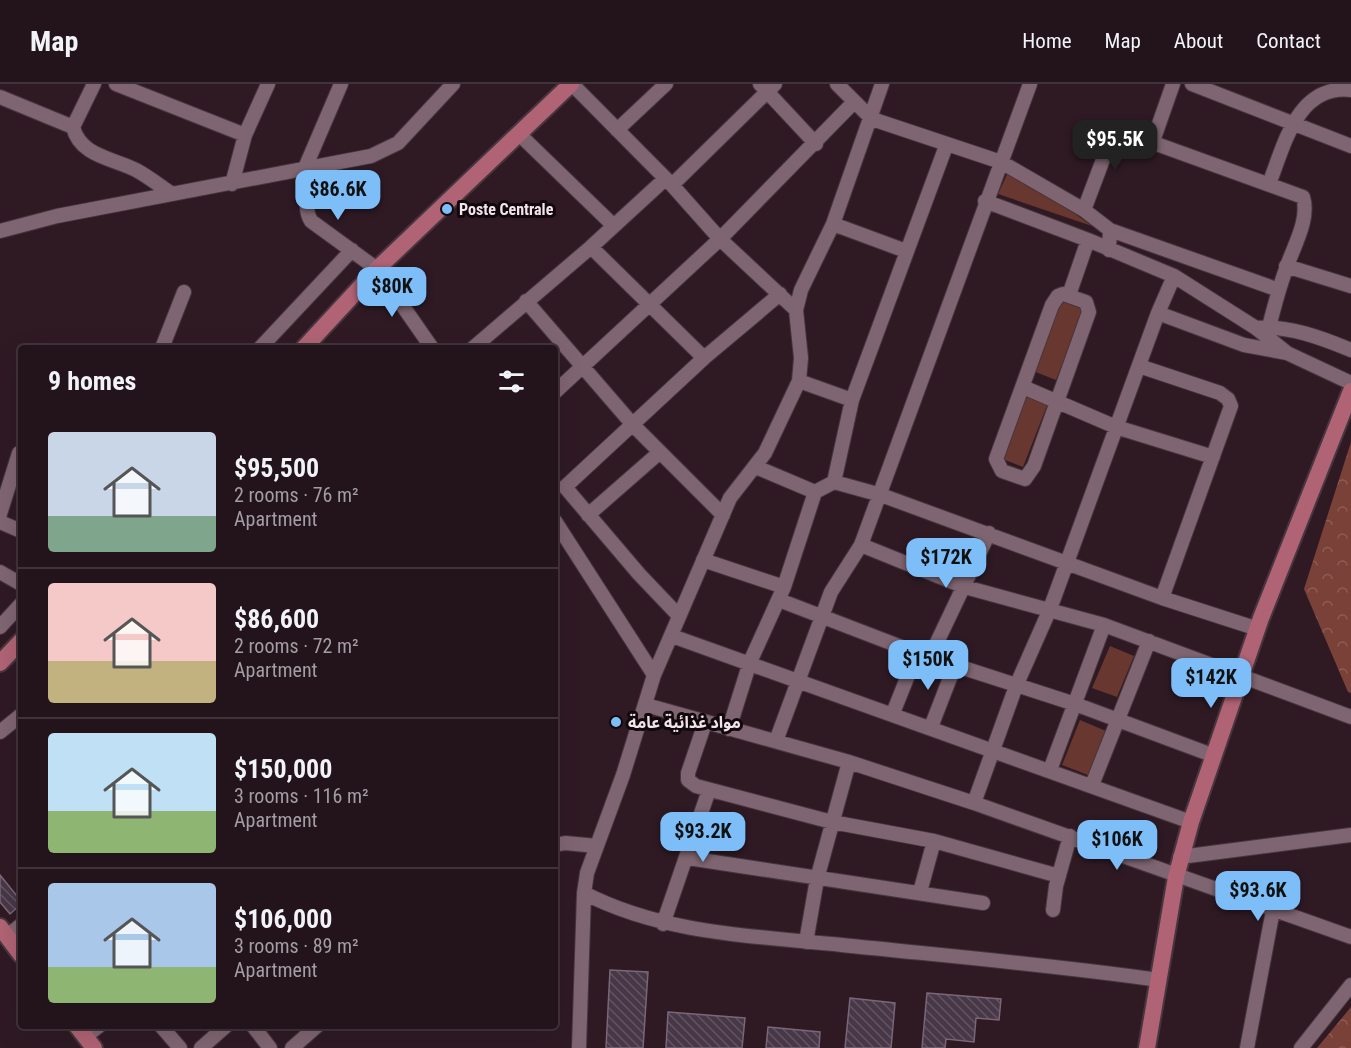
<!DOCTYPE html>
<html lang="en">
<head>
<meta charset="utf-8">
<style>
  body { margin:0; font-family:"Roboto Condensed","Noto Sans Arabic",sans-serif; background:#2b1d24; color:#f1f3f6; height:100vh; display:flex; flex-direction:column; font-size:22px; white-space:nowrap }
  * { box-sizing:border-box; margin:0 }
  p { font-size:20px; color:#a39ea3 }
  .icon { flex:none; width:33px; height:33px; fill:none; stroke:currentColor; stroke-width:2; stroke-linecap:round; stroke-linejoin:round }
  .map { position:relative; flex:1; overflow:hidden }
  .panel { position:absolute; left:18px; top:261px; width:540px; height:684px; display:flex; flex-direction:column; background:#23141b; border-radius:6px; box-shadow:0 6px 24px #0002,0 0 0 2px #40333a }
  .panel>* { flex:none }
  .price { position:absolute; translate:-50% -51px; padding:0 14px; border-radius:12px; background:#7dbef9; color:#111; font-size:20px; line-height:39px; filter:drop-shadow(0 2px 3px #0008) }
  .price::after { content:''; position:absolute; left:50%; top:36px; width:18px; height:14px; margin-left:-9px; background:inherit; clip-path:polygon(0 0,100% 0,50% 100%) }
  .price.current { background:#222; color:#fff }
  ul { padding:0; list-style:none }
  li { display:flex; align-items:center; gap:18px; height:150px; padding:0 30px }
  li+li { border-top:2px solid #40333a }
  li span { display:grid; place-items:center; flex:none; width:168px; height:120px; border-radius:6px; color:#555 }
  li>.icon { margin-inline-start:auto }
  span .icon { width:72px; height:72px; fill:#fffc; stroke-width:1 }
  li b { font-size:26px }
  h2 { display:flex; justify-content:space-between; align-items:center; height:72px; padding:0 30px; font-size:26px }
  header { display:flex; align-items:center; gap:36px; box-sizing:border-box; height:84px; padding:0 30px; background:#23141b; border-bottom:2px solid #40333a }
  header strong { font-size:28px }
  nav { display:flex; gap:33px; margin-inline-start:auto; font-size:21px }
  .map>svg:first-child { display:block }
  .forest { fill:url(#forest-crowns) }
  .green { fill:#68372f }
  .building { fill:url(#building-back-hatch); stroke:#796678; stroke-width:1.5 }
  .lines { fill:none; stroke-linecap:round; stroke-linejoin:round }
  .minor-casing { stroke:#47363e; stroke-width:16 }
  .major-casing { stroke:#47363e; stroke-width:20 }
  .minor { stroke:#7f6571; stroke-width:14 }
  .major { stroke:#b06375; stroke-width:16 }
  .poi-dot { fill:#7dbef9; stroke:#11080c; stroke-width:2 }
  .labels { text-anchor:middle; dominant-baseline:central; stroke-width:6; stroke-linejoin:round; paint-order:stroke }
  .poi-label { font-size:16px; font-weight:bold; fill:#f3e4eb; stroke:#11080c; text-anchor:start }
</style>
</head>
<body>
<header>
<strong>Map</strong>
<nav><a>Home</a><a>Map</a><a>About</a><a>Contact</a></nav>
</header>
<div class="map">
<svg width="1351" height="964" viewBox="0 0 1351 964">
  <defs>
    <pattern id="forest-crowns" width="20" height="18" patternUnits="userSpaceOnUse" patternTransform="scale(1.5)"><rect width="20" height="18" fill="#7a4138"/><path d="M2 6a3 3 0 1 1 6 0M12 15a3 3 0 1 1 6 0" fill="none" stroke="#8d5c55"/></pattern>
    <pattern id="building-back-hatch" width="6" height="6" patternUnits="userSpaceOnUse" patternTransform="scale(1.5)"><rect width="6" height="6" fill="#483747"/><path d="M-1 5l2 2M0 0l6 6M5-1l2 2" fill="none" stroke="#635462"/></pattern>
  </defs>
  <rect width="100%" height="100%" fill="#2f1a24"/>
  <path class="forest" d="M1351,358V609L1348,608L1304,505Z
    M1351,923V964H1317Z"/>
  <path class="green" d="M1010,84L1092,142L998,110Z
    M1061,216L1084,226L1056,296L1033,287Z
    M1026,310L1048,319L1023,383L1000,374Z
    M1110,562L1134,572L1117,613L1092,604Z
    M1080,636L1106,647L1088,691L1062,681Z"/>
  <path class="building" d="M0,791L21,817V820L10,830L0,818Z
    M610,886L648,888L643,964H606Z
    M927,909L1001,915L999,936L976,934L974,958L946,955L945,964H922Z
    M850,914L895,919L891,964H845Z
    M668,928L745,934L742,964H666Z
    M768,943L820,948L819,964H766Z"/>
  <g class="lines">
    <g class="minor-casing">
      <path id="minor" d="M116,0L245,51
        M572,0L672,101L720,155L796,226
        M760,0L816,60
        M837,0L872,35L1001,78L1084,126L1110,146L1109,166
        M1192,0L1351,62
        M0,13L73,43C80,72 112,74 136,86C149,93 160,102 172,110
        M73,43L94,0
        M617,46L666,0
        M519,50L614,142
        M1153,57L1173,0
        M321,82C314,99 300,118 311,137L377,185L432,264
        M305,84L341,0
        M232,100L245,51L268,0
        M1269,100C1284,62 1297,0 1351,6
        M672,101L775,0
        M985,117L1088,156L1174,192L1256,244
        M1084,126L1110,57L1117,51L1126,49L1303,113C1310,136 1293,163 1286,185C1279,204 1274,223 1269,243
        M833,140L906,167
        M1110,146L1279,206
        M0,147L57,132L371,72L398,59L453,0
        M591,163L704,274
        M1286,182L1351,202
        M1063,210L1086,218L1089,228L1034,382L1025,395L1002,387L996,375L1052,221L1058,212Z
        M1069,211L1088,156
        M526,217L634,342L723,431
        M1158,229L1244,261L1287,269
        M162,264L184,208
        M260,264L352,166
        M473,264L591,163L665,95
        M1351,266C1322,254 1288,241 1256,244L1287,269L1351,299
        M1139,282L1220,309L1228,315L1231,322L1162,514
        M799,297L852,316
        M1023,303L1116,343L1213,373
        M555,308L720,155L854,18
        M756,383L815,408
        M834,398L852,316L946,62
        M0,430L19,369
        M588,431L660,368
        M555,437L654,591L623,691L587,789L584,809L579,964
        M0,438L21,447
        M861,461L965,503L1104,541L1351,633
        M703,476L784,503
        M0,488L21,500
        M779,516L917,569L1075,620L1212,671
        M679,532L639,490L565,403L704,274L780,210
        M0,543L21,520
        M672,552L1191,738
        M930,573L989,449
        M654,591L730,414L765,369L799,297L801,274L796,226L801,206L833,140L882,0
        M646,621L849,678L974,719L1351,853
        M893,629L917,569
        M705,639L688,689V696L696,702L832,738L934,757L1059,792
        M931,643L955,581
        M729,645L750,578L784,503L815,408L834,398L881,411L1162,514L1258,545
        M0,648L21,631
        M776,657L831,508L861,461L1030,0
        M1050,686L1104,541
        M1092,701L1149,557
        M974,719L1016,602L1050,525L1158,229L1174,192
        M555,761L565,759L597,762
        M1180,773L1351,751
        M688,774L983,819
        M920,808L934,757
        M584,809C663,850 755,852 842,861C948,872 1054,881 1159,896
        M1053,826L1056,802L1070,752
        M663,840L709,706
        M7,852L21,841
        M806,858L817,795L849,678
        M161,942L180,964
        M253,942L270,964
        M85,953L99,942
        M201,964L226,942
        M292,964L317,942
        M1247,964L1273,826
        M1301,964L1351,901"/>
    </g>
    <g class="major-casing">
      <path id="major" d="M304,264L377,185L571,0
        M0,579L21,557
        M0,843L21,871
        M77,942L94,964
        M1147,964L1176,793L1191,738L1261,534L1351,307"/>
    </g>
    <use href="#minor" class="minor"/>
    <use href="#major" class="major"/>
  </g>
  <g class="poi-dot">
    <circle cx="447" cy="125" r="6"/>
    <circle cx="616" cy="638" r="6"/>
  </g>
  <g class="labels">
    <g class="poi-label">
      <text x="459" y="125">Poste Centrale</text>
      <text x="628" y="638">مواد غذائية عامة</text>
    </g>
  </g>
</svg>
<b class="price current" style="left:1115px;top:87px">$95.5K</b>
<b class="price" style="left:338px;top:137px">$86.6K</b>
<b class="price" style="left:392px;top:234px">$80K</b>
<b class="price" style="left:946px;top:505px">$172K</b>
<b class="price" style="left:928px;top:607px">$150K</b>
<b class="price" style="left:1211px;top:625px">$142K</b>
<b class="price" style="left:703px;top:779px">$93.2K</b>
<b class="price" style="left:1117px;top:787px">$106K</b>
<b class="price" style="left:1258px;top:838px">$93.6K</b>
<section class="panel">
<h2>9 homes<svg class="icon" aria-label="filters" viewBox="0 0 24 24"><path d="M4 7h16M4 17h16"/><circle cx="9" cy="7" r="2"/><circle cx="15" cy="17" r="2"/></svg></h2>
<ul>
<li><span style="background:linear-gradient(#c9d6e8 70%,#7fa58c 0)"><svg class="icon" aria-label="home" viewBox="0 0 24 24"><path d="M3 11l9-7 9 7M6 9v11h12V9"/></svg></span><div><b>$95,500</b><p>2 rooms · 76 m²</p><p>Apartment</p></div></li>
<li><span style="background:linear-gradient(#f6c9c9 65%,#c2b280 0)"><svg class="icon" aria-label="home" viewBox="0 0 24 24"><path d="M3 11l9-7 9 7M6 9v11h12V9"/></svg></span><div><b>$86,600</b><p>2 rooms · 72 m²</p><p>Apartment</p></div></li>
<li><span style="background:linear-gradient(#bfe0f5 65%,#8fb573 0)"><svg class="icon" aria-label="home" viewBox="0 0 24 24"><path d="M3 11l9-7 9 7M6 9v11h12V9"/></svg></span><div><b>$150,000</b><p>3 rooms · 116 m²</p><p>Apartment</p></div></li>
<li><span style="background:linear-gradient(#a9c7e8 70%,#8fb573 0)"><svg class="icon" aria-label="home" viewBox="0 0 24 24"><path d="M3 11l9-7 9 7M6 9v11h12V9"/></svg></span><div><b>$106,000</b><p>3 rooms · 89 m²</p><p>Apartment</p></div></li>
</ul>
</section>
</div>
</body>
</html>
